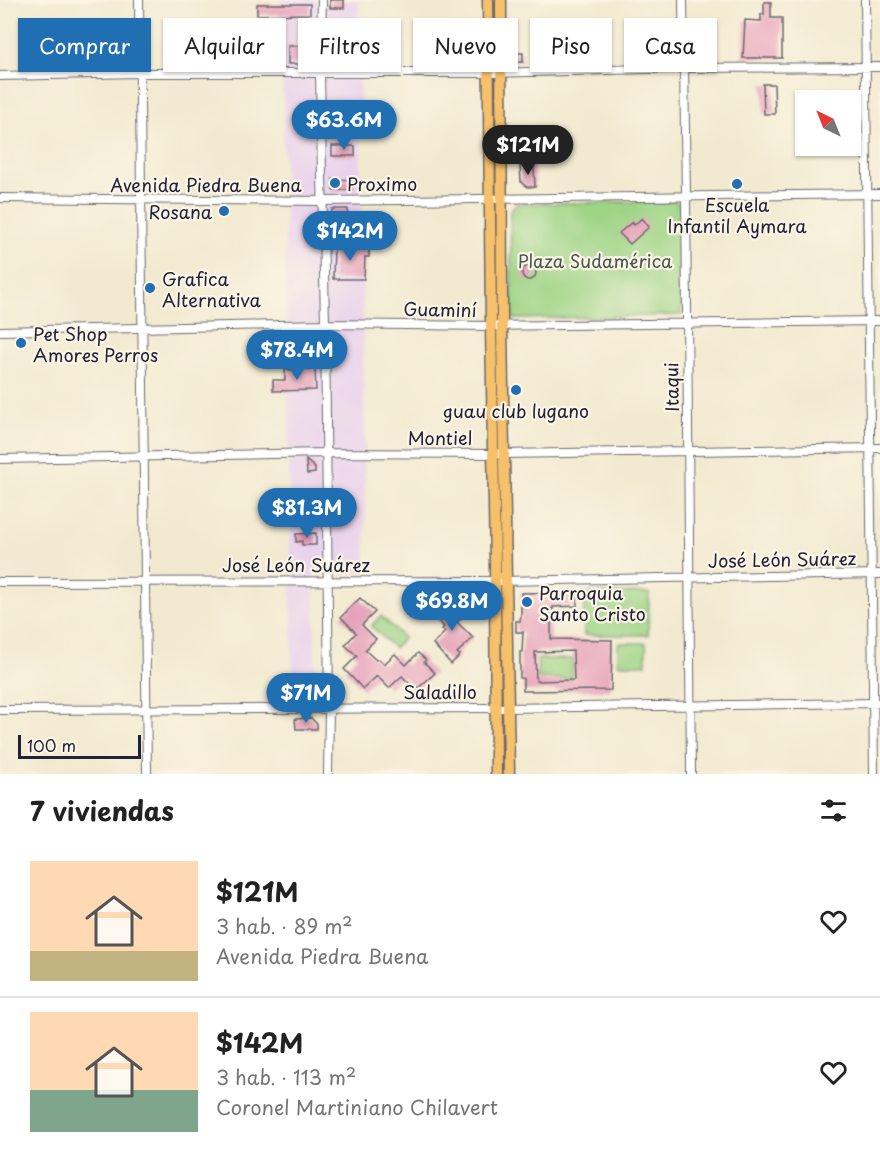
<!DOCTYPE html>
<html lang="es">
<head>
<meta charset="utf-8">
<style>
  body { margin:0; font-family:"Playpen Sans",sans-serif; background:#f2f2f2; color:#222; height:100vh; display:flex; flex-direction:column; font-size:22px; white-space:nowrap }
  * { box-sizing:border-box; margin:0 }
  p { font-size:20px; color:#767676 }
  .icon { flex:none; width:33px; height:33px; fill:none; stroke:currentColor; stroke-width:2; stroke-linecap:round; stroke-linejoin:round }
  .map { position:relative; height:774px; overflow:hidden }
  .details { display:flex; flex-direction:column; background:#fff; flex:1 }
  .details>* { flex:none }
  .hud { position:absolute; left:18px; top:18px; width:844px; height:54px; display:flex; gap:12px }
  .needle { width:39px; rotate:317deg }
  .tools { position:absolute; left:795px; top:90px; display:grid; gap:12px }
  .tools a { display:grid; place-items:center; width:66px; height:66px; border-radius:0px; background:#fff; box-shadow:0 2px 4px #0004; font-size:30px }
  .scale { position:absolute; left:18px; bottom:15px; width:123px; box-sizing:border-box; padding-left:6px; border:3px solid #22223b; border-top:0; font-size:16px; line-height:21px; white-space:nowrap; color:#22223b; -webkit-text-stroke:4px #fcf5e5; paint-order:stroke }
  .price { position:absolute; translate:-50% -51px; padding:0 14px; border-radius:21px; background:#1f6fb2; color:#fff; font-size:20px; line-height:39px; filter:drop-shadow(0 2px 3px #0008) }
  .price::after { content:''; position:absolute; left:50%; top:36px; width:18px; height:14px; margin-left:-9px; background:inherit; clip-path:polygon(0 0,100% 0,50% 100%) }
  .price.current { background:#222; color:#fff }
  ul { padding:0; list-style:none }
  li { display:flex; align-items:center; gap:18px; height:150px; padding:0 30px }
  li+li { border-top:2px solid #e0e0e0 }
  li span { display:grid; place-items:center; flex:none; width:168px; height:120px; border-radius:0px; color:#555 }
  li>.icon { margin-inline-start:auto }
  span .icon { width:72px; height:72px; fill:#fffc; stroke-width:1 }
  li b { font-size:26px }
  h2 { display:flex; justify-content:space-between; align-items:center; height:72px; padding:0 30px; font-size:26px }
  .pill { padding:0 21px; border-radius:0px; background:#fff; box-shadow:0 2px 4px #0004; font-size:21px; line-height:54px }
  .pill.current { background:#1f6fb2; color:#fff }
  .map>svg:first-child { display:block }
  .built { fill:#e9d2ed }
  .green { fill:#9ed485; stroke:#607b60; stroke-width:1.5 }
  .building { fill:#e69fb9; fill-rule:evenodd }
  .lines { fill:none; stroke-linecap:round; stroke-linejoin:round }
  .minor-casing { stroke:#6b686f; stroke-width:10 }
  .major-casing { stroke:#6b686f; stroke-width:13 }
  .minor { stroke:#fff; stroke-width:8 }
  .major { stroke:#f6c16b; stroke-width:10 }
  .poi-dot { fill:#1f6fb2; stroke:#fcf5e5; stroke-width:2 }
  .labels { text-anchor:middle; dominant-baseline:central; stroke-width:4.5; stroke-linejoin:round; paint-order:stroke }
  .poi-label { font-size:18px; fill:#22223b; stroke:#fcf5e5; text-anchor:start }
  .street-label { font-size:18px; fill:#22223b; stroke:#fcf5e5 }
  .park-label { font-size:18px; fill:#475751; stroke:#fcf5e5 }
</style>
</head>
<body>
<div class="map">
<svg width="880" height="774" viewBox="0 0 880 774">
  <rect width="100%" height="100%" fill="#fcf5e5"/>
  <filter id="ink" filterUnits="userSpaceOnUse"><feTurbulence type="fractalNoise" baseFrequency=".0167" numOctaves="2"/><feDisplacementMap in="SourceGraphic" scale="12" xChannelSelector="R" yChannelSelector="G"/><feConvolveMatrix kernelMatrix="1 2 1 2 8 2 1 2 1" color-interpolation-filters="sRGB"/></filter>
  <filter id="wash" filterUnits="userSpaceOnUse"><feTurbulence type="fractalNoise" baseFrequency=".008" numOctaves="4" result="noise"/><feDisplacementMap in="SourceGraphic" scale="24" xChannelSelector="R" yChannelSelector="G"/><feGaussianBlur stdDeviation="1.35" result="paint"/><feColorMatrix in="noise" values="0 0 0 0 0 0 0 0 0 0 0 0 0 0 0 0 0 1.4 0 .05"/><feComposite in="paint" operator="in"/></filter>
  <g filter="url(#wash)">
    <rect width="100%" height="100%" fill="#f2ead0"/>
    <path class="built" d="M281,0H359L366,572L314,573L316,698L293,699Z"/>
    <path class="green" d="M675,201L681,205V315L514,319L512,316L510,211L516,204Z
      M584,593H649L648,635H584Z
      M381,616L404,638L394,648L371,626Z
      M618,643H646V664H618Z
      M538,659H572V679L538,678Z"/>
    <g id="blocks">
      <path class="building" d="M330,0H344V8H330Z
        M764,2H771V18H782V58H743L745,20L761,21V14H764Z
        M257,4H310V14L257,15Z
        M288,46H312V64H288Z
        M509,53H523V62H517Z
        M763,84H774L775,114H764Z
        M330,115H342L341,126L330,125Z
        M332,146H355V156H332Z
        M534,165L535,187H527L521,182L520,166Z
        M333,179L353,180L352,190H333Z
        M332,209H348L347,220H332Z
        M642,218L649,227L630,244L619,233L632,222L634,225Z
        M334,246L369,247V257H365L364,279H333Z
        M522 273a7 7 0 1 1 14 0a7 7 0 1 1-14 0Z
        M315,369L316,390L273,391V380H285V370Z
        M306,460L315,468V473L307,474Z
        M316,533V545H302V541L296,542V534Z
        M577,592V606L553,607V609H551V639L612,640L611,690L523,691V678H520V652H522L523,632H516V621H520L521,615V593ZM573,651L574,680L536,681L535,652Z
        M360,598L375,612L362,625L376,639L365,650L376,660L379,659L384,664L395,654L406,665L418,653L426,660L424,662L435,673L416,690L402,676L389,688L377,676L363,689L344,669L357,656L345,645L356,633L341,617Z
        M452,599L466,614L457,622L473,638L457,653L460,655L451,664L433,644L445,632L442,629L444,627L435,618Z
        M311,718L317,724V729H296L295,719Z"/>
    </g>
  </g>
  <g filter="url(#ink)">
    <use href="#blocks" fill-opacity="0" stroke="#6b686f" stroke-width="1.5"/>
    <g class="lines">
      <g class="minor-casing">
        <path id="minor" d="M139,0L147,774
          M322,0L320,74L325,324L329,708L328,774
          M683,0L686,195L691,774
          M865,0L874,774
          M0,76L140,73H490L684,68L880,67
          M0,198L323,201L880,194
          M0,331L325,324L491,326L880,321
          M0,459L326,453L494,454L880,448
          M0,582L495,581L880,574
          M0,710L495,708L880,703"/>
      </g>
      <g class="major-casing">
        <path id="major" d="M488,0L491,326L495,565L496,774
          M501,0L502,325L509,774"/>
      </g>
      <use href="#minor" class="minor"/>
      <use href="#major" class="major"/>
    </g>
  </g>
  <g class="poi-dot">
    <circle cx="335" cy="183" r="6"/>
    <circle cx="737" cy="184" r="6"/>
    <circle cx="224" cy="211" r="6"/>
    <circle cx="150" cy="288" r="6"/>
    <circle cx="21" cy="343" r="6"/>
    <circle cx="516" cy="390" r="6"/>
    <circle cx="527" cy="602" r="6"/>
  </g>
  <g class="labels">
    <g class="poi-label">
      <text x="347" y="183">Proximo</text>
      <text x="737" y="204" text-anchor="middle">Escuela<tspan x="737" dy="21">Infantil Aymara</tspan></text>
      <text x="212" y="211" text-anchor="end">Rosana</text>
      <text x="162" y="278">Grafica<tspan x="162" dy="21">Alternativa</tspan></text>
      <text x="33" y="333">Pet Shop<tspan x="33" dy="21">Amores Perros</tspan></text>
      <text x="516" y="410" text-anchor="middle">guau club lugano</text>
      <text x="539" y="592">Parroquia<tspan x="539" dy="21">Santo Cristo</tspan></text>
    </g>
    <g class="street-label">
      <text x="206" y="184">Avenida Piedra Buena</text>
      <text transform="translate(440 309) rotate(1)">Guaminí</text>
      <text transform="translate(671 387) rotate(-91)">Itaqui</text>
      <text x="440" y="437">Montiel</text>
      <text transform="translate(782 559) rotate(-1)">José León Suárez</text>
      <text x="296" y="564">José León Suárez</text>
      <text x="440" y="691">Saladillo</text>
    </g>
    <g class="park-label">
      <text x="595" y="260">Plaza Sudamérica</text>
    </g>
  </g>
</svg>
<div class="tools">
<a><svg class="needle" viewBox="-14 -14 28 28"><path d="M0-13l5 13h-10z" fill="#e53935"/><path d="M0 13l5-13h-10z" fill="#767676"/></svg></a>
</div>
<div class="scale">100 m</div>
<b class="price" style="left:344px;top:151px">$63.6M</b>
<b class="price current" style="left:528px;top:176px">$121M</b>
<b class="price" style="left:350px;top:262px">$142M</b>
<b class="price" style="left:297px;top:381px">$78.4M</b>
<b class="price" style="left:307px;top:539px">$81.3M</b>
<b class="price" style="left:452px;top:632px">$69.8M</b>
<b class="price" style="left:306px;top:724px">$71M</b>
<div class="hud">
<a class="pill current">Comprar</a>
<a class="pill">Alquilar</a>
<a class="pill">Filtros</a>
<a class="pill">Nuevo</a>
<a class="pill">Piso</a>
<a class="pill">Casa</a>
</div>
</div>
<section class="details">
<h2>7 viviendas<svg class="icon" aria-label="filters" viewBox="0 0 24 24"><path d="M4 7h16M4 17h16"/><circle cx="9" cy="7" r="2"/><circle cx="15" cy="17" r="2"/></svg></h2>
<ul>
<li><span style="background:linear-gradient(#ffd9b3 75%,#c2b280 0)"><svg class="icon" aria-label="home" viewBox="0 0 24 24"><path d="M3 11l9-7 9 7M6 9v11h12V9"/></svg></span><div><b>$121M</b><p>3 hab. · 89 m²</p><p>Avenida Piedra Buena</p></div><svg class="icon" aria-label="heart" viewBox="0 0 24 24"><path d="M12 20l-8-8c-3-5 5-10 8-4 3-6 11-1 8 4z"/></svg></li>
<li><span style="background:linear-gradient(#ffd9b3 65%,#7fa58c 0)"><svg class="icon" aria-label="home" viewBox="0 0 24 24"><path d="M3 11l9-7 9 7M6 9v11h12V9"/></svg></span><div><b>$142M</b><p>3 hab. · 113 m²</p><p>Coronel Martiniano Chilavert</p></div><svg class="icon" aria-label="heart" viewBox="0 0 24 24"><path d="M12 20l-8-8c-3-5 5-10 8-4 3-6 11-1 8 4z"/></svg></li>
</ul>
</section>
</body>
</html>
